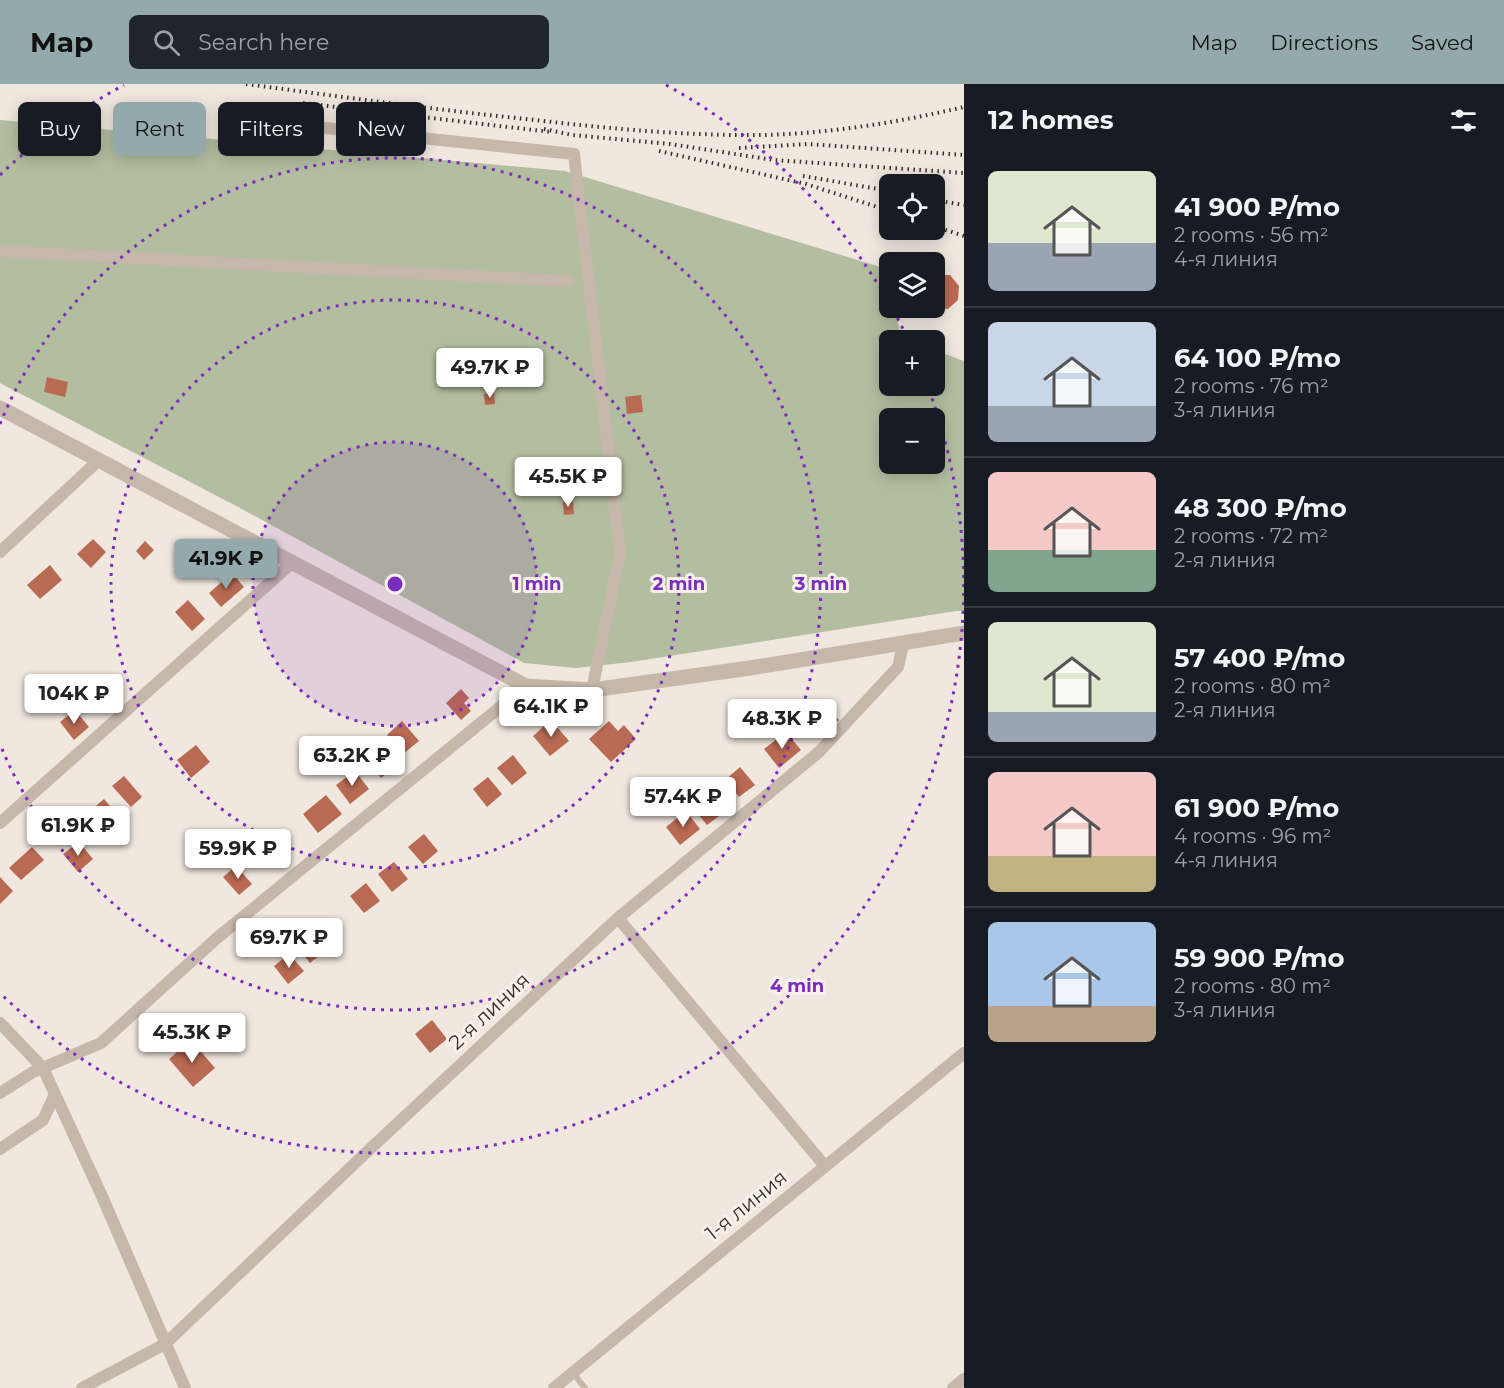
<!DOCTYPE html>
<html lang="en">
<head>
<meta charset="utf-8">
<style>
  body { margin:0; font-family:Montserrat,sans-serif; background:#20242c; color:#f1f3f6; height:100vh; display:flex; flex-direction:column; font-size:22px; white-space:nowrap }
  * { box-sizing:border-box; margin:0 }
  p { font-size:20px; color:#9ea1a6 }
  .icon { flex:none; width:33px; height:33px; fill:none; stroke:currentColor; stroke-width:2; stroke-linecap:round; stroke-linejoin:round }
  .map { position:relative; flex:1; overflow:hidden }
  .sheet { display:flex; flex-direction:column; background:#171b24; width:540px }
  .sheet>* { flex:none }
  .guide { position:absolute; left:18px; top:18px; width:570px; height:54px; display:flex; gap:12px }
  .tools { position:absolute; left:879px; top:90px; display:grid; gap:12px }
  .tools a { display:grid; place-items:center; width:66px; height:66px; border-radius:9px; background:#171b24; box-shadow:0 3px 15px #0003; font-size:30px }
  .price { position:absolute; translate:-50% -51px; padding:0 14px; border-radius:6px; background:#fff; color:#222; font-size:20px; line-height:39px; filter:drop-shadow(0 2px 3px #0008) }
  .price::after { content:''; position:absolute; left:50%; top:36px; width:18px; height:14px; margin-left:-9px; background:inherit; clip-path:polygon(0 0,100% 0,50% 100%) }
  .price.current { background:#94a9ac; color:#111 }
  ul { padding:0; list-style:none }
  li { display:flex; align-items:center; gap:18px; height:150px; padding:0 24px }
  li+li { border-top:2px solid #363941 }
  li span { display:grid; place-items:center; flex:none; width:168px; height:120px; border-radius:9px; color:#555 }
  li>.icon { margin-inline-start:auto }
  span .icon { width:72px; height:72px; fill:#fffc; stroke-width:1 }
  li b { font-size:26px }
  h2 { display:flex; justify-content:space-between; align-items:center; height:72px; padding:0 24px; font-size:26px }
  .tag { padding:0 21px; border-radius:9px; background:#171b24; box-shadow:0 3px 15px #0003; font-size:21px; line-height:54px }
  .tag.current { background:#94a9ac; color:#111 }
  header { display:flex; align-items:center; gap:36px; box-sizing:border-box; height:84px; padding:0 30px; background:#94a9ac; color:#111 }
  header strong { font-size:28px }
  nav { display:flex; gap:33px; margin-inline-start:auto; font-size:21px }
  .search { width:420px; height:54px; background:#20242c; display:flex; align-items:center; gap:15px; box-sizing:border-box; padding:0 21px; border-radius:9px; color:#9ea1a6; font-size:22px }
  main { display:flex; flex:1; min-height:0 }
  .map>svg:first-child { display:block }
  .green { fill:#b3bd9f; fill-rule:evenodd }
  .building { fill:#b96a53 }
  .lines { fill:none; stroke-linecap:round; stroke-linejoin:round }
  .service { stroke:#c6b7ab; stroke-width:6 }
  .minor { stroke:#c6b7ab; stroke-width:12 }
  .tertiary { stroke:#c6b7ab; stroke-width:15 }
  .rail { stroke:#352d29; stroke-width:4; stroke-dasharray:1.5 4.5; stroke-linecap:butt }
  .ring { fill:none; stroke:#7b2cbf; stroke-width:3; stroke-dasharray:3 6 }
  .labels { text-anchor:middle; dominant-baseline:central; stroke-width:6; stroke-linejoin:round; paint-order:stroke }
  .street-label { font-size:20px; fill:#352d29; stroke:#f8f1ea }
  .centre { fill:#7b2cbf; stroke:#f8f1ea; stroke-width:3 }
  .ring-label { font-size:18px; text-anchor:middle; font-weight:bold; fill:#7b2cbf; stroke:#f8f1ea; stroke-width:6; stroke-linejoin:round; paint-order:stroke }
</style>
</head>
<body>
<header>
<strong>Map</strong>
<div class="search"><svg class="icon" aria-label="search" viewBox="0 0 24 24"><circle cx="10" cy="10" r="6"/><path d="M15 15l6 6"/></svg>Search here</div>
<nav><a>Map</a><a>Directions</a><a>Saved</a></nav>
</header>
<main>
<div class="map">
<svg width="964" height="1304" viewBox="0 0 964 1304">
  <rect width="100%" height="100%" fill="#f0e7de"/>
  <path class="green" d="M0,36L565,87L884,184L889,207L890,224H894L902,254L908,256H890V302H934L935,266L964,277V527H956L631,578L576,584L524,579L242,425L0,299ZM890,334H934V380H890Z"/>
  <path class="building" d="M936,191H950L959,202L958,216L948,225L934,224V192Z
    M47,293L68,298L65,313L44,308Z
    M494,309L495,320L485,321L484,310Z
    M641,311L643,328L627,330L625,313Z
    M563,418H573L574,430L564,431Z
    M93,455L106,468L91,484L77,470Z
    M145,457L154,466L144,476L136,467Z
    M50,481L62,496L40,515L27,501Z
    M232,489L244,503L221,523L209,509Z
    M188,516L205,535L192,547L175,528Z
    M461,605L469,614L464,619L471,627L461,636L446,619Z
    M820,616L839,636L822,652L803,632Z
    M75,626L89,643L74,656L60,638Z
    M551,636L569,657L550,672L533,652Z
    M402,637L419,657L403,670L387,651Z
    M609,637L618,647L624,641L636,655L611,678L589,655Z
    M786,648L801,666L779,684L764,665Z
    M196,661L210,678L191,694L177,676Z
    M380,665L395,683L381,694L367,676Z
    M513,671L527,689L512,701L497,684Z
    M740,683L755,701L739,713L725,696Z
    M355,687L369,705L350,720L336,701Z
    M124,692L142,713L131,723L112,702Z
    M488,693L502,710L487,723L473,705Z
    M326,711L342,730L318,749L303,730Z
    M709,711L723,729L707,741L693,724Z
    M104,715L121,735L100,754L82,734Z
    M686,727L700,745L680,761L666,743Z
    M424,750L438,767L423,780L408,763Z
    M79,758L93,775L78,788L63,770Z
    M32,763L44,776L21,796L9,784Z
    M394,778L408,795L392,808L378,790Z
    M236,782L252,800L239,811L223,793Z
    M0,793L13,807L0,820Z
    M366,799L380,817L364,829L350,812Z
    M314,847L328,864L310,879L296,862Z
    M289,870L304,887L288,900L274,882Z
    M432,936L447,955L430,969L415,950Z
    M191,956L215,984L193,1003L169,975Z"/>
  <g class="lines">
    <path class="service" d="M573,1289L585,1304"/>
    <path class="minor" d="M267,38L574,70L620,469L592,606
      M0,167L568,197
      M0,468L99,376
      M0,739L293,478
      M618,834L824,1081
      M0,939L43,984L101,1110L185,1304
      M0,1009L33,988L101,959L217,854L526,602
      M0,1065L43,1036L55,1010
      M82,1304L165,1260L371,1064L618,834L819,668L898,583L903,561
      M554,1304L964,969
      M953,1304L964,1295"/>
    <path class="tertiary" d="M0,324L526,602L592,606L750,584L964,549"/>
    <path class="rail" d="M246,0C342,13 438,26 535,36C612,45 688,52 766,51C832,49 900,38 964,23
      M303,19L551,48
      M544,45L572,51L670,60L774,76L964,89
      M739,64L808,60L964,71
      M659,67L806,100L890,127
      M803,92L890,107
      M934,116L964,121
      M934,142L964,152"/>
  </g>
  <circle cx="395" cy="500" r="142" fill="#7b2cbf" fill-opacity=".12"/>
  <g class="ring">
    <circle cx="395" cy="500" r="142"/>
    <circle cx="395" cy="500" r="284"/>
    <path d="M0 340A426 426 0 1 1 0 660"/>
    <path d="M0 91A568 568 0 0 1 124 1M666 1A568 568 0 0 1 908 255M929 306A568 568 0 0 1 0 909"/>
  </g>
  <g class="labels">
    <g class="street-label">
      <text transform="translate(489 927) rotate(-43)">2-я линия</text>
      <text transform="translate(746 1121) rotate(-39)">1-я линия</text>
    </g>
  </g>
  <circle cx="395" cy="500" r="9" class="centre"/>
  <g class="ring-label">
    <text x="537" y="506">1 min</text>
    <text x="679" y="506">2 min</text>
    <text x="821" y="506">3 min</text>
    <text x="797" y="908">4 min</text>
  </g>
</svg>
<div class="tools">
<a><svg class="icon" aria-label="locate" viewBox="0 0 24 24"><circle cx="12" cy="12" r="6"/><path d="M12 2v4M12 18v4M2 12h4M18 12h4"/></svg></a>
<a><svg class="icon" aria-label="layers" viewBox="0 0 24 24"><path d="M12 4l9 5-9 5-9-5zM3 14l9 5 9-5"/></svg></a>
<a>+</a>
<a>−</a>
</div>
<b class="price" style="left:490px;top:315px">49.7K ₽</b>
<b class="price" style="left:568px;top:424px">45.5K ₽</b>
<b class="price current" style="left:226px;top:506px">41.9K ₽</b>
<b class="price" style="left:74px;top:641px">104K ₽</b>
<b class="price" style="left:551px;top:654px">64.1K ₽</b>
<b class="price" style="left:782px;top:666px">48.3K ₽</b>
<b class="price" style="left:352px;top:703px">63.2K ₽</b>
<b class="price" style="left:683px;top:744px">57.4K ₽</b>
<b class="price" style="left:78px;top:773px">61.9K ₽</b>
<b class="price" style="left:238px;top:796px">59.9K ₽</b>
<b class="price" style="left:289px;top:885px">69.7K ₽</b>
<b class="price" style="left:192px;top:980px">45.3K ₽</b>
<div class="guide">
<a class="tag">Buy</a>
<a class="tag current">Rent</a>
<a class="tag">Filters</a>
<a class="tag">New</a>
</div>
</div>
<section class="sheet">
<h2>12 homes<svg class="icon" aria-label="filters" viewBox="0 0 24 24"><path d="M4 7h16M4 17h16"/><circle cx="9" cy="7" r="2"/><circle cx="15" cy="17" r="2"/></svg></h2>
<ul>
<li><span style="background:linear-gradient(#dfe7d0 60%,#9aa5b1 0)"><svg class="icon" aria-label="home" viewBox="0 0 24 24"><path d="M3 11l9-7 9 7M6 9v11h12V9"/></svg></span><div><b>41 900 ₽/mo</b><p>2 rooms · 56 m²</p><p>4-я линия</p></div></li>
<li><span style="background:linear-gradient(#c9d6e8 70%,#9aa5b1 0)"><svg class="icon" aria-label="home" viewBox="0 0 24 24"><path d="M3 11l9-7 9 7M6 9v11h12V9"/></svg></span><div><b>64 100 ₽/mo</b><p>2 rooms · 76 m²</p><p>3-я линия</p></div></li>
<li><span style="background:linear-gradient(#f6c9c9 65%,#7fa58c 0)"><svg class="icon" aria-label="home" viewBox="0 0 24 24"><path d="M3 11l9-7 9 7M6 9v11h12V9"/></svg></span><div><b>48 300 ₽/mo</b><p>2 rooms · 72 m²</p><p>2-я линия</p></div></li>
<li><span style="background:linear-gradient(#dfe7d0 75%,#9aa5b1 0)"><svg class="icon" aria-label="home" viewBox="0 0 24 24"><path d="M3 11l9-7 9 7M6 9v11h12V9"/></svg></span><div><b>57 400 ₽/mo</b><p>2 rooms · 80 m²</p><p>2-я линия</p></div></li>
<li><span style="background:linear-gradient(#f6c9c9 70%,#c2b280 0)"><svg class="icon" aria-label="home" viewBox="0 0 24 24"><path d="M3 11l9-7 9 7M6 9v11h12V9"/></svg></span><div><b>61 900 ₽/mo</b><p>4 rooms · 96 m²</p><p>4-я линия</p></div></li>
<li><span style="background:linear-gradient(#a9c7e8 70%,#b9a48a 0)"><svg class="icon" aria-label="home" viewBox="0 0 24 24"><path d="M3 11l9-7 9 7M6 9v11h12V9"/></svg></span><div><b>59 900 ₽/mo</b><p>2 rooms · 80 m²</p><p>3-я линия</p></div></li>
</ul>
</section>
</main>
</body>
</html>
